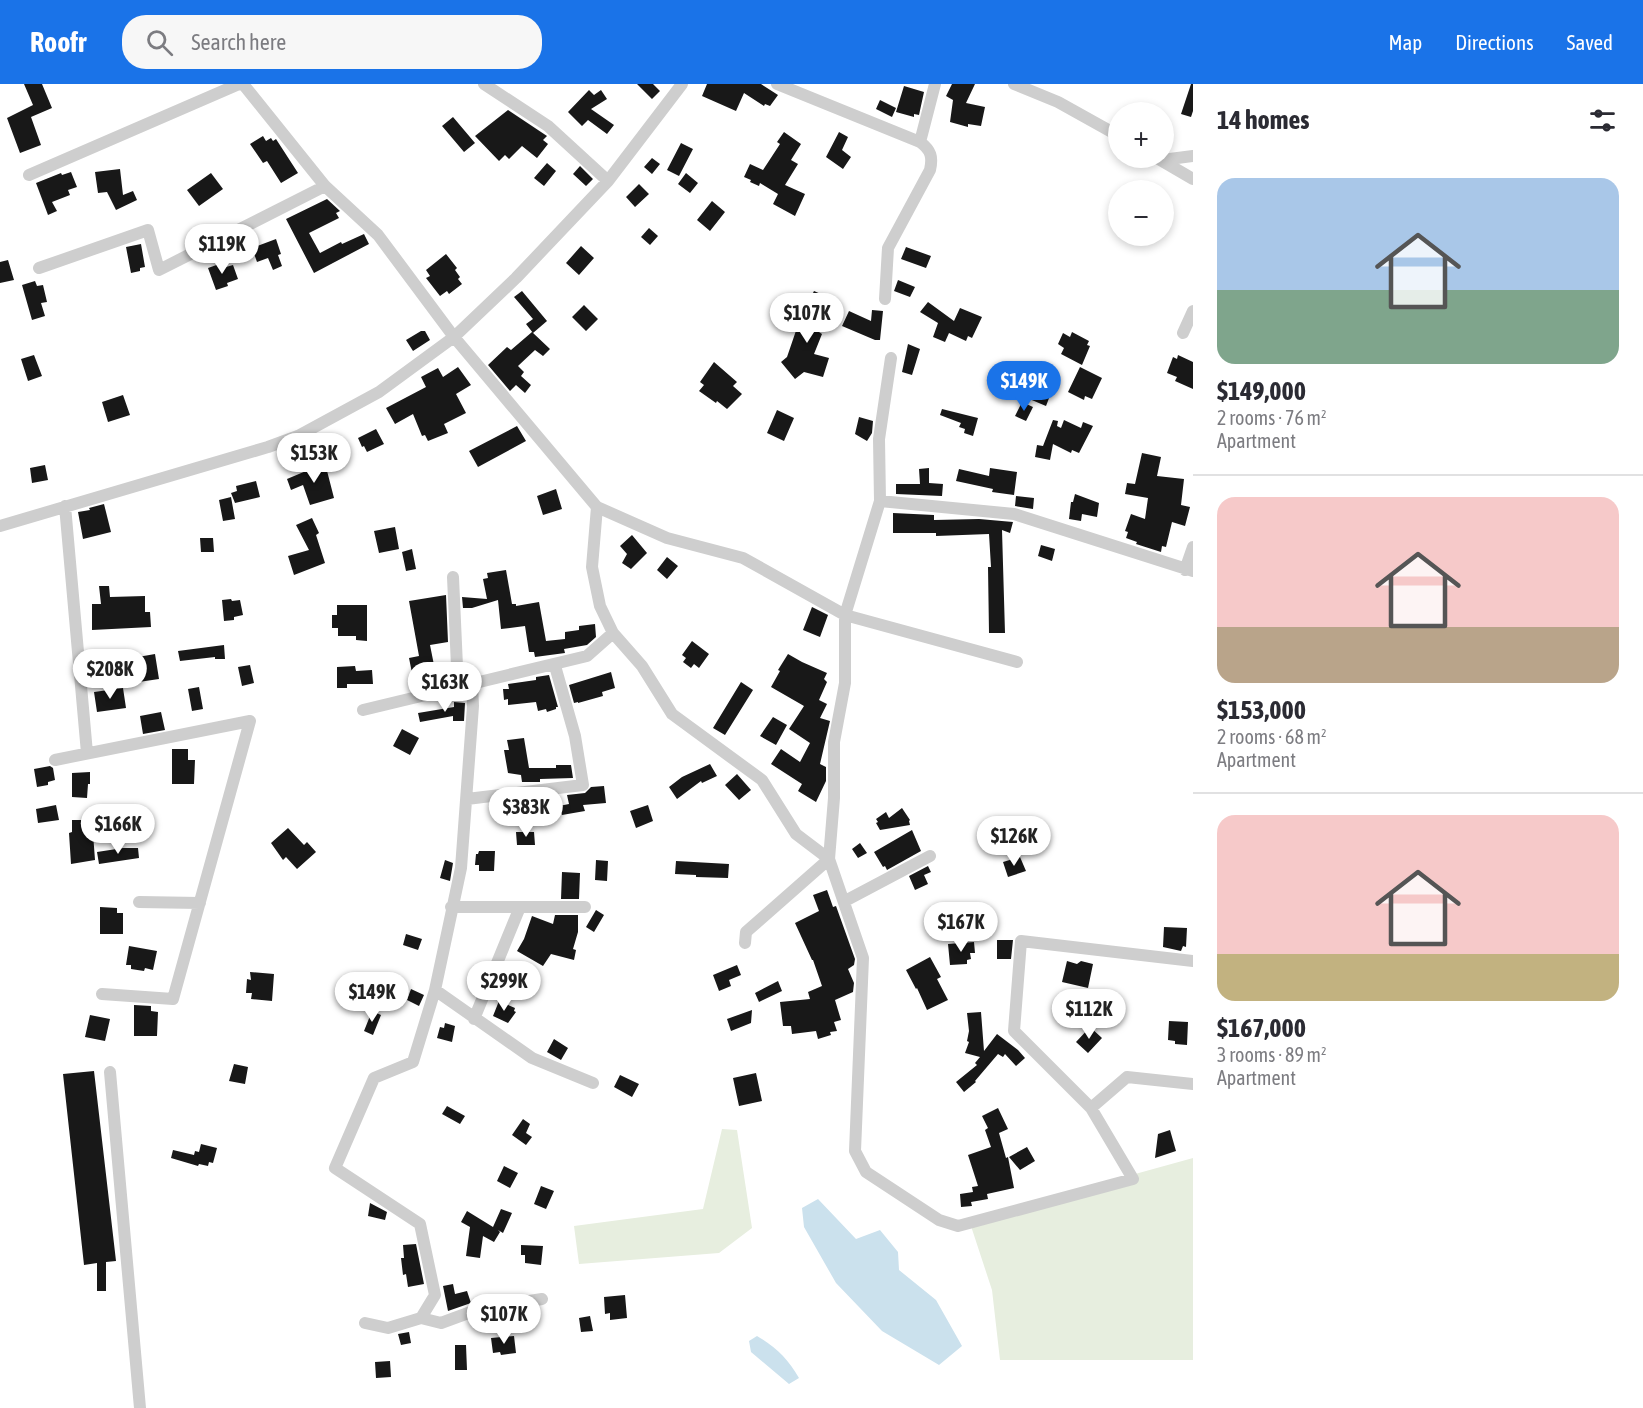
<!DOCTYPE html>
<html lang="en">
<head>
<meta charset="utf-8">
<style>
  body { margin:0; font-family:"Asap Condensed",sans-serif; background:#f7f7f7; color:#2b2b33; height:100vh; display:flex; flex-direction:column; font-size:22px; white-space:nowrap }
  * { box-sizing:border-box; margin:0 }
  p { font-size:20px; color:#7c7c81 }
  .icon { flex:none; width:33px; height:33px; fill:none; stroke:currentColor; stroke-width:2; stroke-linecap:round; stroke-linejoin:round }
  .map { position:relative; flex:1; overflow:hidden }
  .details { display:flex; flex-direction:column; background:#fff; width:450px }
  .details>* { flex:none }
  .controls { position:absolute; left:1108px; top:18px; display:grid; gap:12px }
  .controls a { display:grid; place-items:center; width:66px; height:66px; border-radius:50%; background:#fff; box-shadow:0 3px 9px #0003; font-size:30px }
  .price { position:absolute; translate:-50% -51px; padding:0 14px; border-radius:21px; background:#fff; color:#222; font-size:20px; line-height:39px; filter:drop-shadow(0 2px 3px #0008) }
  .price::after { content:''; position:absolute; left:50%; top:36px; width:18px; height:14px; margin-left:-9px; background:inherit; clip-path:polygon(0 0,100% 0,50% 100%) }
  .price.current { background:#1a73e8; color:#fff }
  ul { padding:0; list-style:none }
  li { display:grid; align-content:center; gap:12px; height:318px; padding:0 24px }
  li+li { border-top:2px solid #e1e1e2 }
  li span { display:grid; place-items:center; height:186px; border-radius:18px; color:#555 }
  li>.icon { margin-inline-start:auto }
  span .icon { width:108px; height:108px; fill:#fffc; stroke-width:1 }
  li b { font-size:26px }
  h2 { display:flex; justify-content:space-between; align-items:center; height:72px; padding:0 24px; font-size:26px }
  header { display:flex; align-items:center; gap:36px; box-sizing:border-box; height:84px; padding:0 30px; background:#1a73e8; color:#fff }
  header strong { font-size:28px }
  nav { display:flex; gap:33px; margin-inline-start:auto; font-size:21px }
  .search { width:420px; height:54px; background:#f7f7f7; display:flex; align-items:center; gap:15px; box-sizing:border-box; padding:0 21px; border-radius:24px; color:#7c7c81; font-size:22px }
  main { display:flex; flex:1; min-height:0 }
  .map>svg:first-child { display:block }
  .green { fill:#e7eedf }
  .water { fill:#cbe1ed }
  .building { fill:#181818 }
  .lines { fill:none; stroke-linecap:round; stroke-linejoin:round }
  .minor { stroke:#cecece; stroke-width:12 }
</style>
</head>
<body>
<header>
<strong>Roofr</strong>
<div class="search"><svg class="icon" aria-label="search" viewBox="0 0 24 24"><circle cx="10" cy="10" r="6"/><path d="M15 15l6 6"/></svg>Search here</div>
<nav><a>Map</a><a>Directions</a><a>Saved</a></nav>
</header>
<main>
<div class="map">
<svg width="1193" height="1324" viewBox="0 0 1193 1324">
  <rect width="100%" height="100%" fill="#fff"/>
  <path class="green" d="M722,1045L737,1046L752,1144L719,1169L579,1180L574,1142L703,1125Z
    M1193,1074V1276H1000L992,1206L969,1136Z"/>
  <path class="water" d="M818,1115L856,1155L880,1146L898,1168L899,1186L936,1216L962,1262L939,1281L882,1247L836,1199L804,1143L802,1124Z
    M757,1252C776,1263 788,1275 799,1294L789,1300L751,1268L749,1257Z"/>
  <path class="building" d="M24,0H42L52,24L31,33L41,61L20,69L7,34L33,21Z
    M637,0H653L660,7L652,15Z
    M707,0H761L778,11L770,22L765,20L764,22L744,9L736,27L702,12Z
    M952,0H975L966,19L985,23L981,42L968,40V43L950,38L953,16L946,12Z
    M1191,0H1193V27L1191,33L1181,30Z
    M904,2L924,8L919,31L914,30V33L896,28Z
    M589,6L594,11L601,6L607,15L591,25L614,41L607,50L588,36L582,42L568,28Z
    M880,16L896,24L892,33L876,25Z
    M508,26L547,52L543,56L548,60L537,74L522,62L509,75L505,71L499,77L475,52Z
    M453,33L475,59L464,68L442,42Z
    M784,48L801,60L791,76L798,80L785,101L805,110L795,132L773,120L778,110L760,99L759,102L750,98L751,96L744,93L750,80L763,86L780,60L777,58Z
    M839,48L848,53L842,66L851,73L843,85L826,73Z
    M263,52L266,57L271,54L273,57L276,55L298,89L281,99L267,77L263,79L250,60Z
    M681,59L693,65L679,92L667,86Z
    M652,74L660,80L652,90L644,83Z
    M547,79L556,87L544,102L534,94Z
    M580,82L593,95L586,102L573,90Z
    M120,85L123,111L133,107L137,116L116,126L107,108L98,109L95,88Z
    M71,88L77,103L68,106L70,111L52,118L57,127L48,131L36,99L61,89L62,91Z
    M211,89L223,105L199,122L187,106Z
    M686,89L698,99L690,109L678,100Z
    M639,100L649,110L635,123L626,113Z
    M327,115L340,127L336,129L339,134L309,149L320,169L341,158L342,160L364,150L369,160L314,189L286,135Z
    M712,117L725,128L710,147L697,136Z
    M649,144L658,152L650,161L641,153Z
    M276,155L281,170L278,171L282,182L273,186L268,174L257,178L252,164Z
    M141,160L145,183L140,184V187L131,189L126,163Z
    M581,162L594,174L579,191L566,179Z
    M906,163L931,172L926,184L901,175Z
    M446,170L457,184L455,186L460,193L458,195L462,200L449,210L447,207L440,212L426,194L430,192L426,186Z
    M8,176L14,196L0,199V178Z
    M225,178L226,183L233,181L238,195L227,199L228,202L216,206L208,184Z
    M898,196L915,203L910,213L894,207Z
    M35,197L37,202L43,201L47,218L41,219L45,232L32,236L22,201Z
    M522,207L547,237L533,249L526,240L533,235L514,213Z
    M814,207L823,211L811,240L821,243L819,248L822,250L814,270L829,274L823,293L804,288L795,295L781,278L787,273L800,235Z
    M928,218L954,237L960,224L982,233L972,254L968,252L966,257L949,249L945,258L933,253L938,239L920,228Z
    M584,221L598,235L586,247L572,233Z
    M872,226L883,227L880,256H875L842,242L849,227L871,237Z
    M421,247H425L430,256L413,267L406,256Z
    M532,248L550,265L543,272L535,266L518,282L524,288L521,292L531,301L525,309L516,301L510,307L488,281L507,263L511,266Z
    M1072,248L1089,257L1087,261L1090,262L1082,281L1061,270L1064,264L1058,260L1063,249L1070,253Z
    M908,260L920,265L912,291L902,288Z
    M34,271L42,292L28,297L21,275Z
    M1178,271L1193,278V305L1175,297L1177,293L1167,289L1173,273L1177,275Z
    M714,278L737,298L733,302L742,310L727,325L717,317L716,319L699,307L704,301L700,298Z
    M458,283L471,301L456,310L466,329L444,340L448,349L428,357L425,351L422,352L413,330L395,340L386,324L426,303L421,293L438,284L443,293Z
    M1080,283L1102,294L1092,315L1085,312L1084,316L1068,308Z
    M1037,291L1059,300L1054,310L1051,309L1046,322L1027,314Z
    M123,311L130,331L108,338L102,318Z
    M1022,318L1033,323L1026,337L1015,332Z
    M942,325L978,334L973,352L964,349L965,345L959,343L961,339L940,331Z
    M777,326L794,334L784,357L767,349Z
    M859,333L873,337L872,349L867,357L855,350Z
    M1053,336L1058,337L1057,342L1061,344L1064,336L1081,344L1083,338L1093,342L1079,369L1072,366L1071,369L1053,360L1050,376L1035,373L1037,361L1043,362Z
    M517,342L526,357L478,383L469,367Z
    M376,345L384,360L367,368L364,362L362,363L358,354Z
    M1142,369L1161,373L1157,392L1184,395L1181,421L1190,423L1185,442L1172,438L1166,463L1162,462L1161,468L1136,460L1137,458L1126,454L1128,448L1125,447L1131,430L1145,435L1148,414L1125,410L1127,399L1135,400Z
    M325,379L334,414L310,421L303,401L291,406L287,395Z
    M45,381L48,396L32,399L30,384Z
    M929,384V399L943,400L942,412L896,410V400H920L919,385Z
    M990,384L1017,388L1014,411L992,408L993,405L956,397L959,385L989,392Z
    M256,397L260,413L235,419L231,409L237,407L236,402Z
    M556,405L562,425L543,431L537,412Z
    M1075,410L1099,419L1097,433L1082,430L1081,437L1069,435L1071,418H1073Z
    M1016,412L1034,414L1033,425L1015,422Z
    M231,413L235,435L223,437L219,416Z
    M104,420L111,448L83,455L78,428L90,426L89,424Z
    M893,429L934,431V436L979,435L1013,438L1010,449L1002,446L1005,549H989L988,483H991L989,450L936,452V449H893Z
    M312,434L319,449L316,451L325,479L294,491L288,472L309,466L296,441Z
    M395,443L399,465L379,469L374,447Z
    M632,451L647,469L631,485L622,479L627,470L620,462Z
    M200,454H213L214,468H201Z
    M1041,461L1055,465L1052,477L1038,472Z
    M412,465L416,485L406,487L402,468Z
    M667,473L678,482L667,495L657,486Z
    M506,486L512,520H516V522L539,518L546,557L565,555V548L579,546V542L595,540L596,553L587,561L564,565L565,569L535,573L534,568H529L525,542L501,545L498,516L472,524H463L462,513L487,515L483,495L488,494L487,489Z
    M99,502H109L110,513L145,512V528H150L151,543L92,546V520H101Z
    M446,511L448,558L430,561L434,581L438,580L440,595L421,599L420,593L416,594L415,588L412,589L409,574L419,572L409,517Z
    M231,515L232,517L240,516L243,531L234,533V536L224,537L222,516Z
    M337,521H367V557L356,556V552H338V544H332V531H337Z
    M812,523L828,531L820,553L803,546Z
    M692,557L709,570L699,584L694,580L691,584L683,578L686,574L682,571Z
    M224,561L225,575H215V573L180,577L178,567Z
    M155,570L159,595L125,600L121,576Z
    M788,570L802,578L827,589L824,595L827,598L819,616L827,620L820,634L830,637L820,680L826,683V697L816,718L798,707L802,700L771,680L781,665L800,678L810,659L789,645L804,622L771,603L780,587L778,586Z
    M250,581L254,599L242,602L238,583Z
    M355,582L356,587L372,586L373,600H347V604H337V583Z
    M611,588L615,604L602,608L603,612L578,619V618L574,619L569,601Z
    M549,591L558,623H556V625L547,628L546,625L538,627L536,618L508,621V615L504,616L503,605H509L508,600L536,596V593Z
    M741,598L753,606L725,651L713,644Z
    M199,603L203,625L192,627L188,605Z
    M123,604L126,624L97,628L94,608Z
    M454,618L465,619L464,637H453V632L420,638L418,629L454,623Z
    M161,628L165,646L143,650L140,632Z
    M773,633L787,641L776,661L760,652Z
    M402,645L419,654L410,671L393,662Z
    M524,654L529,684H556V681H571L573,694L540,695V698H522L521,691L508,689L504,666H509L507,656Z
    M172,665H188V676H195L194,700H172Z
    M710,680L717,692L702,699L701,697L677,715L669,703L682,693Z
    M50,682L53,684L55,696L48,698V701L37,703L34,685Z
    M90,688V700H88L87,714L72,713V689Z
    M737,690L751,706L739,716L725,701Z
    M604,702L606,719L583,721L585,727L562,731L559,722L569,720L567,711L585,709L591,703Z
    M529,716V730H516L517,717Z
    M56,721L59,736L38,739L36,725Z
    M648,721L653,737L636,744L630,727Z
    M902,724L910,736L909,737L910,741L880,746L876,739L878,738L876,735L886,728L889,734Z
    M72,736H92L95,776L71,780L69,749L72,748Z
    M288,744L304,761L307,758L316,768L297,785L286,773L283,776L271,759Z
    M912,746L921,767L887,786L885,782L883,783L874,768Z
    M516,748H534L535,761H517Z
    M860,759L867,769L858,774L852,765Z
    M123,764H138L139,774L99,780L97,768Z
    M479,767H495L494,787H479V781H475L476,770H478Z
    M1020,773L1026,787L1008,793L1003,778Z
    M445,776L453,779L450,797L440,794Z
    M596,776L608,777L607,797L595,796Z
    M676,777L729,780L728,794L696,793V791L675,790Z
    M928,782L931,788L924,791L928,800L915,806L909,792Z
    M562,788L580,789L579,815H561Z
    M827,806L833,823L836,822L855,875L854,881L848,885L854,899L853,908L835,916L841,936L834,938L837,947L830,948L831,951L818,955L816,947L792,950L791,942H783L780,918L810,915L808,908L822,902L813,876H812L795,839L819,827L813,811Z
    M100,823L117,824V829H123V850H100Z
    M596,826L604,831L594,848L586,843Z
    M555,831H578V848L573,865L576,866L574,876L551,870L543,882L517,867L524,855L532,832L553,840Z
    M1164,843L1187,844L1186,863L1183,862L1181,867L1163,863Z
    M406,850L422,855L418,866L403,861Z
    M997,856H1013L1011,875H997Z
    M974,858L975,869H970L971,875L967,876V880L950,881L948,860Z
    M129,862L157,867L153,886L145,884L144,887L131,885V881H126Z
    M930,873L941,893L937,895L948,916L927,926L917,904L916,905L906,886Z
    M1067,877L1077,880L1081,877L1093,880L1088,904L1062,898Z
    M737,881L741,891L729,896L731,902L719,907L713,891Z
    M250,888L274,890L272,917L251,915L252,909H246L247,895L251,896Z
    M778,897L782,907L759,918L755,909Z
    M411,905L424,911L419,922L407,916Z
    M499,917L515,924L514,927L516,928L508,939L493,932Z
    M134,921L151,922V927L158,928L157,952H134Z
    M752,926L751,939L731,947L727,935Z
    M372,927L381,931L373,951L364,947Z
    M981,928L984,967L997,950L1018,966L1025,974L1016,982L1005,970L1003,973L998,970L975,997L976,998L964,1008L956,998L977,981L975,979L980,973L965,969L969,958L967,957L969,947L967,929Z
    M90,931L110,935L105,957L85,953Z
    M1169,937L1188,938L1187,961L1175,960V957L1168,956Z
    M445,939L455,942L452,958L437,954L440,943L444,944Z
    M1090,943L1102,954L1088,969L1076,958Z
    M554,955L568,964L561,976L547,968Z
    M234,980L248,983L245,1000L229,997Z
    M94,987L116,1177L106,1178V1207H97V1179L84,1181L63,990Z
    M756,989L762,1017L739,1022L733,994Z
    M620,991L639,1000L632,1013L614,1003Z
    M447,1022L465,1032L460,1040L442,1030Z
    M998,1024L1008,1045L999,1049L1006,1074L1008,1073L1014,1104L987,1110L988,1115L971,1118L972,1122L961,1123L960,1110L973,1108L972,1103L978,1102L968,1071L991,1063L985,1046L988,1044L982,1032Z
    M523,1035L530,1040L526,1049L532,1053L526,1061L512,1051Z
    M1170,1046L1176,1067L1155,1074L1158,1050Z
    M201,1060L217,1064L213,1079L209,1078L208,1082L199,1080L198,1082L171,1074L173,1066L194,1071L195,1067L199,1068Z
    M1027,1063L1035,1077L1020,1086L1009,1073Z
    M504,1082L518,1089L510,1104L497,1097Z
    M541,1102L554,1107L546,1125L534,1120Z
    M370,1119L387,1128L385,1136L368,1132Z
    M501,1125L512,1129L503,1149L498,1146L500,1148L494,1158L483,1152L480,1174L466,1172L470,1143L461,1138L467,1127L493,1143Z
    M416,1160L424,1200L408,1203L406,1190L403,1191L401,1174H404L403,1161Z
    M521,1161L543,1162L541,1181L525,1179V1171H521Z
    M453,1200L455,1210L467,1207L471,1219L448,1227L443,1202Z
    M625,1211L627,1234L610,1236V1229L605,1230L604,1213Z
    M531,1225L532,1237L516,1239L515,1228Z
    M590,1232L593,1247L581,1248L579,1234Z
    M409,1248L411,1259L401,1261L398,1250Z
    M514,1252L516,1269L501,1271L500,1268L493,1269L491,1254Z
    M455,1261H466L467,1286H455Z
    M390,1277L391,1293L376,1294L375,1278Z"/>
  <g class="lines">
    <path class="minor" d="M243,0L325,102L378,151L454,253L597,423L667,454L743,474L845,531L1017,578
      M484,0L548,42L608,97
      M777,0L920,58C931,66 933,73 930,86L888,164L885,215
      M1014,0L1058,18L1119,52
      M920,58L935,0
      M1157,74L1193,95
      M1162,76L1193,72
      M29,91L239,0
      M39,184L148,146L159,186L325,102
      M1183,249L1193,227
      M891,274L879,355L880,417L845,531V599L834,658V714L829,775L863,874L855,1067L866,1088L939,1136L958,1142L1133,1095L1091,1024L1014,947L1021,857L1193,877
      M880,417L1014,430L1193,487
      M65,422L87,669
      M597,423L592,483L600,522L613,549L642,582L672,630L762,696L796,750L829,775L746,848L745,859
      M0,442L268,363L298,352L379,308L454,253L516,194L608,97L682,0
      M1185,486L1193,463
      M453,493L458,605
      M363,626L587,572L613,549
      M55,676L250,637L173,915L102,910
      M467,715L583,701L575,652L555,582
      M845,817L930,772
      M139,818L200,819
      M451,823H585
      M435,906L532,974L593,999
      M474,935L520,823
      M110,988L140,1324
      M1091,1024L1127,993L1193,1000
      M421,1234L435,1211L420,1140L335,1084L374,994L413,978L435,906L461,784L473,622L472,599
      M365,1239L388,1244L421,1234L441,1239L479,1225L542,1215"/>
  </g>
</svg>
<div class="controls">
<a>+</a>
<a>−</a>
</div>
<b class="price" style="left:222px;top:191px">$119K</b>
<b class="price" style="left:807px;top:260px">$107K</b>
<b class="price current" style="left:1024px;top:328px">$149K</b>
<b class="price" style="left:314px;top:400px">$153K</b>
<b class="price" style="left:110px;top:616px">$208K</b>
<b class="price" style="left:445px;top:629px">$163K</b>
<b class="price" style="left:526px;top:754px">$383K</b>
<b class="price" style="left:118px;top:771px">$166K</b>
<b class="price" style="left:1014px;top:783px">$126K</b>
<b class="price" style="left:961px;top:869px">$167K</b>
<b class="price" style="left:504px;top:928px">$299K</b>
<b class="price" style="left:372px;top:939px">$149K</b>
<b class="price" style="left:1089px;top:956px">$112K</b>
<b class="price" style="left:504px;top:1261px">$107K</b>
</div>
<section class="details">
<h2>14 homes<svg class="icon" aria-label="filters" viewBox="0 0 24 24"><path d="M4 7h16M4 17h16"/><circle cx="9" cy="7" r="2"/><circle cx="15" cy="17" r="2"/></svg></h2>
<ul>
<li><span style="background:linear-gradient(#a9c7e8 60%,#7fa58c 0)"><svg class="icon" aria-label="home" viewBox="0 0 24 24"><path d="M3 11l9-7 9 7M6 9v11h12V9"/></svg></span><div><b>$149,000</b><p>2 rooms · 76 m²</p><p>Apartment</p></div></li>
<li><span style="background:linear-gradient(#f6c9c9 70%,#b9a48a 0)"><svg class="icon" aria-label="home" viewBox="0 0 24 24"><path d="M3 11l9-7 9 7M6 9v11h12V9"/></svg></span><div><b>$153,000</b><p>2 rooms · 68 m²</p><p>Apartment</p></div></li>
<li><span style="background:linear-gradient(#f6c9c9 75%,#c2b280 0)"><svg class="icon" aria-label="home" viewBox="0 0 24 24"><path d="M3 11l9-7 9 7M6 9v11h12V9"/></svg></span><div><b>$167,000</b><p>3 rooms · 89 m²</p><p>Apartment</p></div></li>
</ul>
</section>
</main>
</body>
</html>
